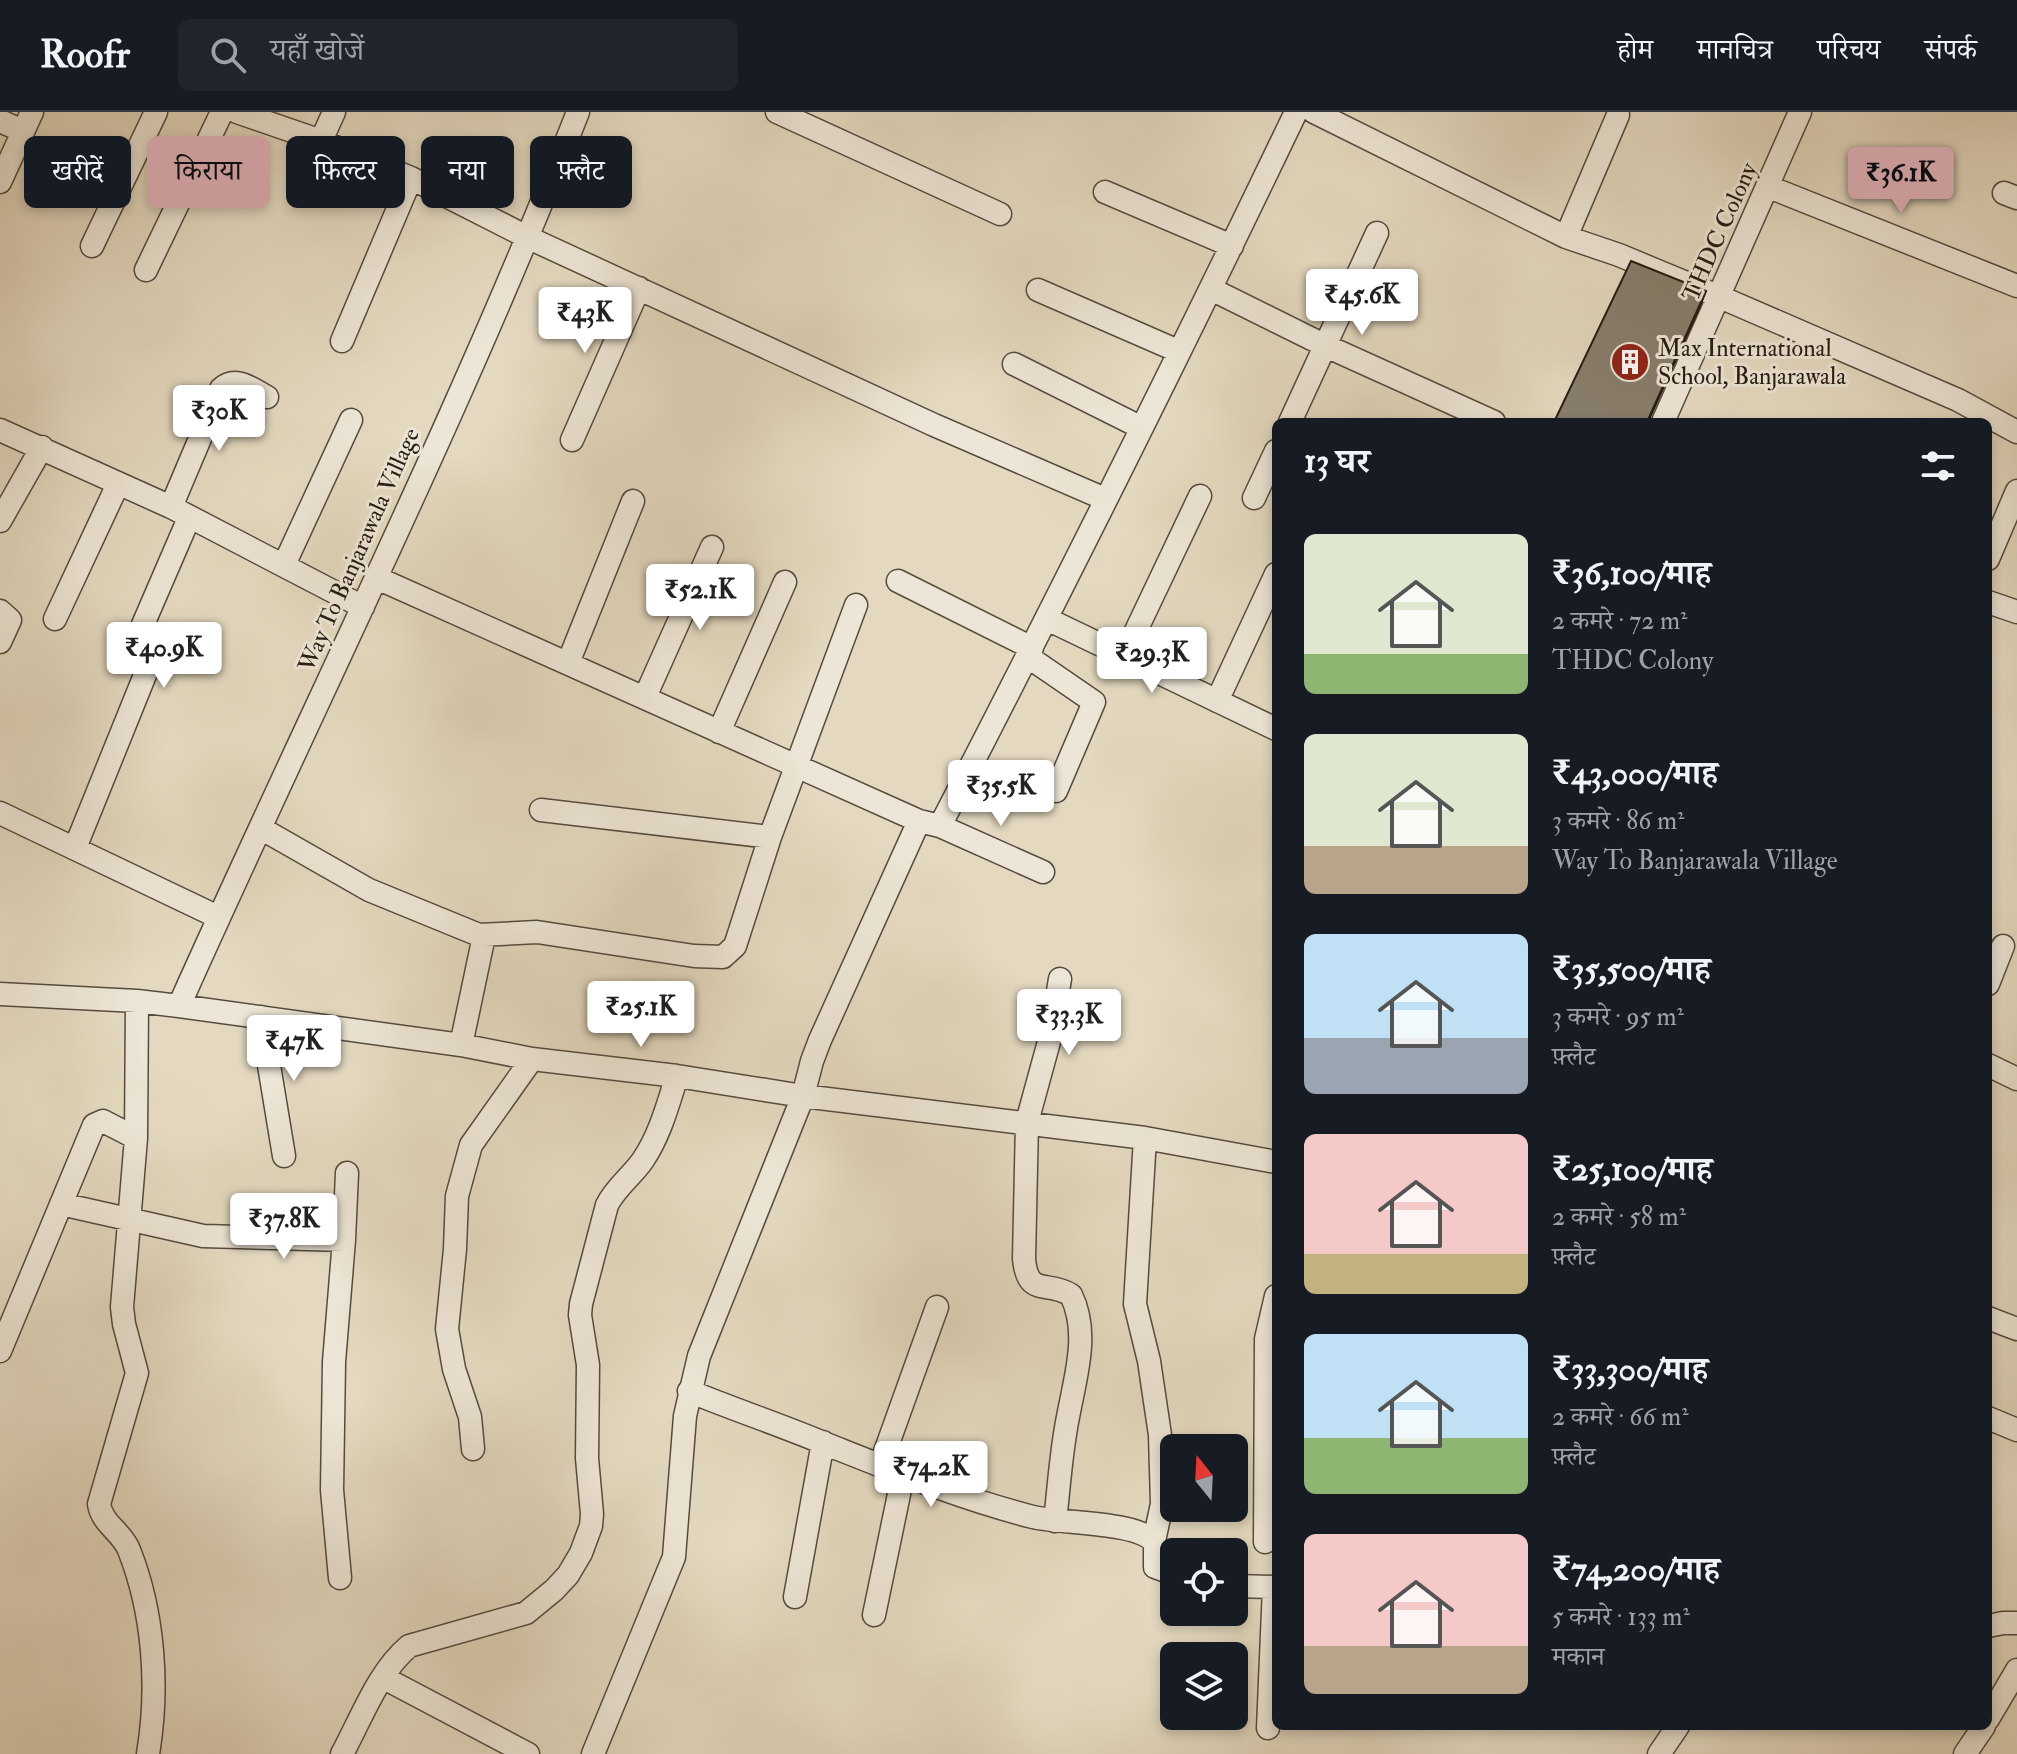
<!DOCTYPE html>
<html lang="hi">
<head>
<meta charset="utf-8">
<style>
  body { margin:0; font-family:"IM FELL Double Pica","Noto Serif Devanagari",serif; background:#20242c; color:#f1f3f6; height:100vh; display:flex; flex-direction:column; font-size:30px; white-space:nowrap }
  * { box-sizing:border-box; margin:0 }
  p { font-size:26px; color:#9ea1a6 }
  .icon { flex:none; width:44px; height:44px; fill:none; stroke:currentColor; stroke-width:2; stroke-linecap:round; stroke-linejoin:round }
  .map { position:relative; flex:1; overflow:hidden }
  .details { position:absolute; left:1272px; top:306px; width:720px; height:1312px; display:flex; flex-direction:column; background:#171b24; border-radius:12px; box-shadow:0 4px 12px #0003 }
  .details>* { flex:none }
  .guide { position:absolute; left:24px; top:24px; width:760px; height:72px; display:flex; gap:16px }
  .needle { width:52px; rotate:342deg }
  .controls { position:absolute; left:1160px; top:1322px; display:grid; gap:16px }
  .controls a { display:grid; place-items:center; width:88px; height:88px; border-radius:12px; background:#171b24; box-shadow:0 4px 12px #0003; font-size:40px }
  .price { position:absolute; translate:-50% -68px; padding:0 18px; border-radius:8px; background:#fff; color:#222; font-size:26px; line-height:52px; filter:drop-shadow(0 2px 4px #0008) }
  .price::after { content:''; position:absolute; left:50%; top:48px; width:24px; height:18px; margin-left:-12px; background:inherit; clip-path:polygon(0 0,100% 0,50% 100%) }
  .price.current { background:#c59692; color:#111 }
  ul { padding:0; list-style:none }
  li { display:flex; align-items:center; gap:24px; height:200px; padding:0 32px }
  li span { display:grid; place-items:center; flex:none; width:224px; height:160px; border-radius:12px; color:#555 }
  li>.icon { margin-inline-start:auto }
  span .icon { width:96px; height:96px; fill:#fffc; stroke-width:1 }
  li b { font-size:34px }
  h2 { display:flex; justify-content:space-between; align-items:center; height:96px; padding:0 32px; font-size:34px }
  .tag { padding:0 28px; border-radius:12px; background:#171b24; box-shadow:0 4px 12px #0003; font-size:28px; line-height:72px }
  .tag.current { background:#c59692; color:#111 }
  header { display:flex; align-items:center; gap:48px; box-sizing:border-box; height:112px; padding:0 40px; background:#171b24; border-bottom:2px solid #363941 }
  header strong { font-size:38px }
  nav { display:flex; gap:44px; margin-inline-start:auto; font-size:28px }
  .search { width:560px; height:72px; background:#20242c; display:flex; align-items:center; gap:20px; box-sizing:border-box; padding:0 28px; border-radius:12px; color:#9ea1a6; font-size:30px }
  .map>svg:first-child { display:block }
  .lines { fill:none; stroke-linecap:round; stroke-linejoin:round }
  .minor-casing { stroke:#554b3f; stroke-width:25 }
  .minor { stroke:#ede6d6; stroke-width:22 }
  .shaded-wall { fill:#5f584c; stroke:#251c14; stroke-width:2 }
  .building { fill:#887e6d; stroke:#251c14; stroke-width:2 }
  .labels { text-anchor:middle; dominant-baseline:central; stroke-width:6; stroke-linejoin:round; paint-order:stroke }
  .street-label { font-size:24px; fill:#251c14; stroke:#ede6d6 }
  .poi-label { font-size:24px; fill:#251c14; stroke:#ede6d6; text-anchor:start }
</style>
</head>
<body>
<header>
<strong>Roofr</strong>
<div class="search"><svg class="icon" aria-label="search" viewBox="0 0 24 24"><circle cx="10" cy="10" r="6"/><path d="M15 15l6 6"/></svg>यहाँ खोजें</div>
<nav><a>होम</a><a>मानचित्र</a><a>परिचय</a><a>संपर्क</a></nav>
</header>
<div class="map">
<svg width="2017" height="1642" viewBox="0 0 2017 1642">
  <rect width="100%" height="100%" fill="#e4d9c0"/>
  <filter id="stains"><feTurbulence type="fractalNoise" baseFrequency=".0025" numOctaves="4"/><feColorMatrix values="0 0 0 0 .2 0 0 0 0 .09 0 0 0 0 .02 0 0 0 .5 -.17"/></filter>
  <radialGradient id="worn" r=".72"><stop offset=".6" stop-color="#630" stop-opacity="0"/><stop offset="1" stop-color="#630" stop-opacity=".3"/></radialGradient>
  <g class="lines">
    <g class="minor-casing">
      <path id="minor" d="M237,0L321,29L411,66L529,126L934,313L1105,387
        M777,0L1000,102
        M1314,0L1566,125L1619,143L1720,185L1958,288L2017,320
        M0,9L23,19
        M321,29L334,0
        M0,70L32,0
        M1769,75L2017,174
        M1105,80L1232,134
        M2004,81L2017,86
        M1566,125L1618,3
        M92,134L156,0
        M146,158L222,0
        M1211,177L1326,234L1494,310
        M1038,178L1178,239
        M342,229L411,66
        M1014,252L1140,315
        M1290,310L1377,121
        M1663,310L1800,0
        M0,318L171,395L363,495
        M572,328L639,176
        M1254,386L1276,339
        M171,395L221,277C236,263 252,277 267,285
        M0,409L42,335
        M1988,447L2017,379
        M284,453L351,308
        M377,466L919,709
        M898,469L1032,536
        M1988,490L2017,500
        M0,499L10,508L0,530
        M55,507L118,372
        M1047,507L1276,617
        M1027,544L1094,590L1056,679
        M1124,544L1200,384
        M568,551L633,389
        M645,585L712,435
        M1217,589L1276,462
        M719,620L785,470
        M541,698L770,725
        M0,701L218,805
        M940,714L1043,760
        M262,717L369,778L479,823L537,820L694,844L723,845L735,834L770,725L856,493
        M75,736L147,558L129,545L189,406
        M1988,872L2003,834
        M0,882L137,889L179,894L461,933L532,947L677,964L803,984L1145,1026L1276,1050
        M137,889L136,1026L122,1195L124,1212L137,1261L99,1392C102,1412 122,1420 129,1438C154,1501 159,1576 148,1642
        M179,894C312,596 459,304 578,0
        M261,905L284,1044
        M461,933L484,824
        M1988,953L2017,967
        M1145,1026L1135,1192L1149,1249L1160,1323L1162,1392L1154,1429
        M61,1092L203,1124L344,1128L347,1061
        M1988,1206L2017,1217
        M0,1239L94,1013L103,1009L136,1026
        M689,1279C735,1298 781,1313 826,1332C894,1359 962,1387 1033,1405C1061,1412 1139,1409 1155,1431V1455L1174,1462
        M1988,1306L2017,1318
        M473,1337L470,1305L454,1257L447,1217L455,1137L457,1084L471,1033L532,947
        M880,1354L937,1195
        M1055,1409C1059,1375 1061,1339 1068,1305C1075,1266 1090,1221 1071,1183C1047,1168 1028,1186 1024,1147L1027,1010L1050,926L1060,867
        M1265,1430L1266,1227L1276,1184
        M340,1466L332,1378L334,1250L344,1128
        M1234,1474L1276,1475
        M795,1485L823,1330
        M874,1503L903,1363
        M1988,1514L2003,1511H2017
        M384,1566L528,1642
        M1988,1607L2017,1558
        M1268,1616L1274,1475
        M342,1642C361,1607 378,1560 409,1534L526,1501L554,1478L568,1463L581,1441L591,1414L592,1402L587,1346L588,1253L580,1203L581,1192L607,1093C616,1075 632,1064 643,1048C660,1023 668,992 677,964
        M593,1642L674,1445L685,1304L699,1244L803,984L812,949L820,928L919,709L940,714C1062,478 1181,240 1296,0
        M1659,1642L1678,1614
        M1965,1642L1984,1614"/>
    </g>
    <use href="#minor" class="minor"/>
  </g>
  <path class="shaded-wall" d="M1706,179L1700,194L1648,310H1647Z"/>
  <path class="building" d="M1631,149L1706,179L1647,310H1554Z"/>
  <defs>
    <g id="building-disc" transform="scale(2)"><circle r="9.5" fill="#8f2418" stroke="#ede6d6"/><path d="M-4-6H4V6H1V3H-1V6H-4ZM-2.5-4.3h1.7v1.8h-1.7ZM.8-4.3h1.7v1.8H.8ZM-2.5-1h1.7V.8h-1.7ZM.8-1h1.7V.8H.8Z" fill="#fff"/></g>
  </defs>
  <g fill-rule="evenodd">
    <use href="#building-disc" x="1630" y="250"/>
  </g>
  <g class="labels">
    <g class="street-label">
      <text transform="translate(1720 120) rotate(-66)">THDC Colony</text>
      <text transform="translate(359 438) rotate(-66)">Way To Banjarawala Village</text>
    </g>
    <g class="poi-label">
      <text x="1658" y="236">Max International<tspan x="1658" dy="28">School, Banjarawala</tspan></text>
    </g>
  </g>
  <rect width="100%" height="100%" filter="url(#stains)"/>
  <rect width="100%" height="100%" fill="url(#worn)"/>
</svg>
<div class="controls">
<a><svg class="needle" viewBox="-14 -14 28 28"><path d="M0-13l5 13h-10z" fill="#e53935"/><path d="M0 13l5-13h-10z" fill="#9ea1a6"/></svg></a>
<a><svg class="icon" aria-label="locate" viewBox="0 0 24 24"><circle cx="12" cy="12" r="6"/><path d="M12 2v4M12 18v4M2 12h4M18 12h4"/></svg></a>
<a><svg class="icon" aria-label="layers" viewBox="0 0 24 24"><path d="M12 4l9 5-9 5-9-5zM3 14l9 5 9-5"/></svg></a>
</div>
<b class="price current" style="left:1901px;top:103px">₹36.1K</b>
<b class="price" style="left:1362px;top:225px">₹45.6K</b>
<b class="price" style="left:585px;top:243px">₹43K</b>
<b class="price" style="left:219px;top:341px">₹30K</b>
<b class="price" style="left:700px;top:520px">₹52.1K</b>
<b class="price" style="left:164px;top:578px">₹40.9K</b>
<b class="price" style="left:1152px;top:583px">₹29.3K</b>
<b class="price" style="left:1001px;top:716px">₹35.5K</b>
<b class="price" style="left:641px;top:937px">₹25.1K</b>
<b class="price" style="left:1069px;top:945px">₹33.3K</b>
<b class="price" style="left:294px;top:971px">₹47K</b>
<b class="price" style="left:284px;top:1149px">₹37.8K</b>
<b class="price" style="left:931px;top:1397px">₹74.2K</b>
<div class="guide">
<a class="tag">खरीदें</a>
<a class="tag current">किराया</a>
<a class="tag">फ़िल्टर</a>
<a class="tag">नया</a>
<a class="tag">फ़्लैट</a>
</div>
<section class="details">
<h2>13 घर<svg class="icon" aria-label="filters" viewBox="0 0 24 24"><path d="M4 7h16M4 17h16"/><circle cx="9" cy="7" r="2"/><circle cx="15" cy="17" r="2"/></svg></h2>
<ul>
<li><span style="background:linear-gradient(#dfe7d0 75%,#8fb573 0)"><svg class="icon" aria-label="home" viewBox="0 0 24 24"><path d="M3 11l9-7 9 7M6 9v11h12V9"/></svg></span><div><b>₹36,100/माह</b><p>2 कमरे · 72 m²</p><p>THDC Colony</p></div></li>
<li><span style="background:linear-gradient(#dfe7d0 70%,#b9a48a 0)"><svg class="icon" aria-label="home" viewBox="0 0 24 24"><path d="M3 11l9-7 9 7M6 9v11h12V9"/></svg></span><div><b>₹43,000/माह</b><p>3 कमरे · 86 m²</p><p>Way To Banjarawala Village</p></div></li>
<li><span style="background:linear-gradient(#bfe0f5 65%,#9aa5b1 0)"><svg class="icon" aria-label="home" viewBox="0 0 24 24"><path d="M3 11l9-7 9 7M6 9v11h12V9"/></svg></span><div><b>₹35,500/माह</b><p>3 कमरे · 95 m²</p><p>फ़्लैट</p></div></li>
<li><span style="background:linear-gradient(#f6c9c9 75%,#c2b280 0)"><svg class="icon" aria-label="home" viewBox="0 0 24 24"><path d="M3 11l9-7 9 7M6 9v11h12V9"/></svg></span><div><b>₹25,100/माह</b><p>2 कमरे · 58 m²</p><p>फ़्लैट</p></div></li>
<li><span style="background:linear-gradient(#bfe0f5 65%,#8fb573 0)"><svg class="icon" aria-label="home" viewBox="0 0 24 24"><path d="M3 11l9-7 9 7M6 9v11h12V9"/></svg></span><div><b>₹33,300/माह</b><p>2 कमरे · 66 m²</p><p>फ़्लैट</p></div></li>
<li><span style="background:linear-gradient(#f6c9c9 70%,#b9a48a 0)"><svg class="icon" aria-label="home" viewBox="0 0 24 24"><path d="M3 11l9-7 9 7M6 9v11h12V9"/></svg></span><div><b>₹74,200/माह</b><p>5 कमरे · 133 m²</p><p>मकान</p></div></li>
</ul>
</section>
</div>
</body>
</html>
